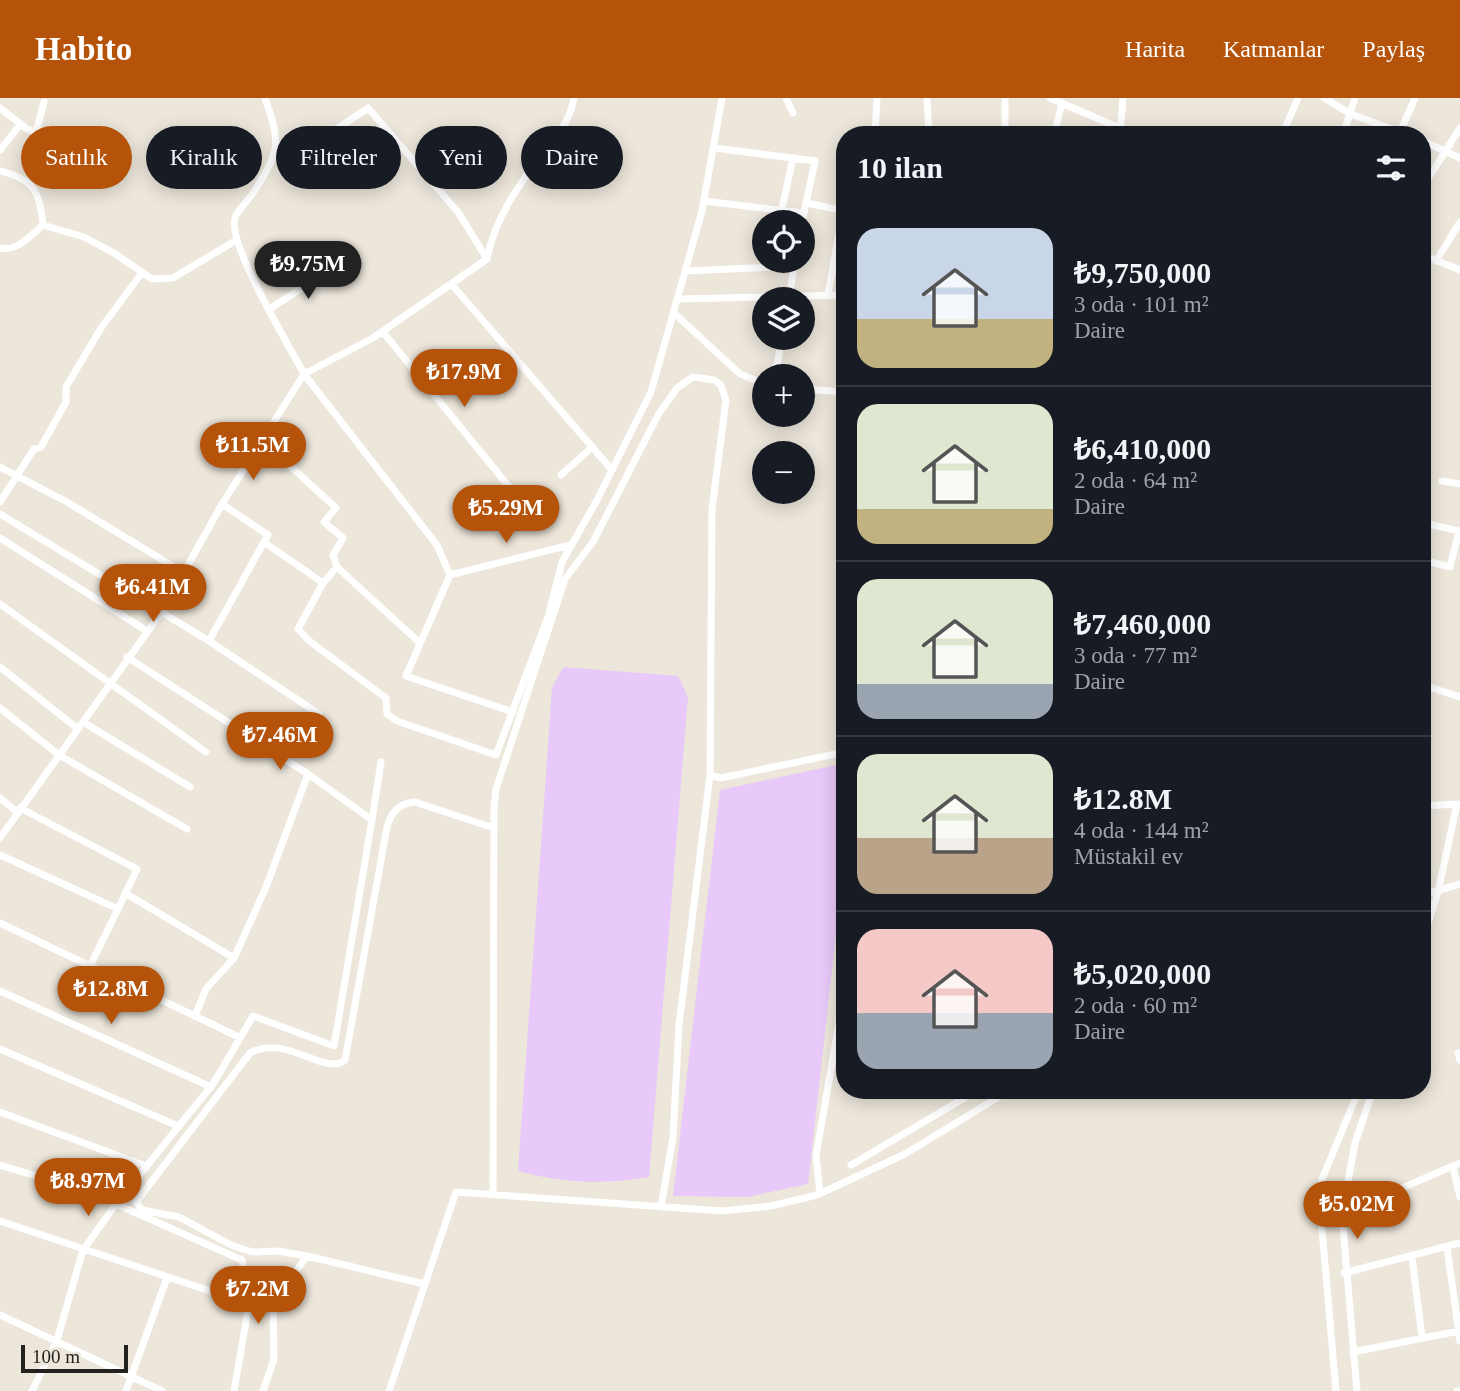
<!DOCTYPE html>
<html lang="tr">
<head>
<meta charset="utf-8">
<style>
  body { margin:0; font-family:Georgia,serif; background:#20242c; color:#f1f3f6; height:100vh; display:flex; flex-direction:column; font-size:26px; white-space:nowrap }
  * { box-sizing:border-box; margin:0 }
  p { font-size:23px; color:#9ea1a6 }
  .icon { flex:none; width:38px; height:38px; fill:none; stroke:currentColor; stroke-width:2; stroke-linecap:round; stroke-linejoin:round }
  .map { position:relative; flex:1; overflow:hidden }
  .panel { position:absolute; left:836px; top:28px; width:595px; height:973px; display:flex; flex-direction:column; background:#171b24; border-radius:28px; box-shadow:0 4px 18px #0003 }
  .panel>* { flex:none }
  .hud { position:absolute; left:21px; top:28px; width:665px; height:63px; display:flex; gap:14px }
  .tools { position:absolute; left:752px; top:112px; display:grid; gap:14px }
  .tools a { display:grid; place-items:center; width:63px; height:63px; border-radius:50%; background:#171b24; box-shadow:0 4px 18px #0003; font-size:35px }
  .scale { position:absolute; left:21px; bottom:18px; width:107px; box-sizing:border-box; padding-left:7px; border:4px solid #24221e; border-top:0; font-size:19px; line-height:24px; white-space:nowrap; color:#24221e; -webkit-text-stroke:5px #ece6db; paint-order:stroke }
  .price { position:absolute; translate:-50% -60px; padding:0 16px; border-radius:24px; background:#b45309; color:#fff; font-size:23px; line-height:46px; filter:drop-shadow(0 2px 4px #0008) }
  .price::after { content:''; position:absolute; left:50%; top:42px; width:21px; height:16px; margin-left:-10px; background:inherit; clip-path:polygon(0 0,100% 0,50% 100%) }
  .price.selected { background:#222; color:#fff }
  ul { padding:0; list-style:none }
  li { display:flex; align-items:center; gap:21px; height:175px; padding:0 21px }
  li+li { border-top:2px solid #363941 }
  li span { display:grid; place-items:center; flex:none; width:196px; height:140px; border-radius:21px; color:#555 }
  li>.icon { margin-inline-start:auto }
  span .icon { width:84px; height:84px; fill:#fffc; stroke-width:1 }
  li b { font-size:30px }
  h2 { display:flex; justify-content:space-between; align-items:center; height:84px; padding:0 21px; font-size:30px }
  .pill { padding:0 24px; border-radius:32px; background:#171b24; box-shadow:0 4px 18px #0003; font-size:24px; line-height:63px }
  .pill.selected { background:#b45309; color:#fff }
  header { display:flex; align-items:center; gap:42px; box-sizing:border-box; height:98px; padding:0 35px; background:#b45309; color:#fff }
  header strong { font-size:33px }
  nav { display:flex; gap:38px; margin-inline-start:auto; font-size:24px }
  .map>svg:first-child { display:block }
  .green { fill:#e8c9f9 }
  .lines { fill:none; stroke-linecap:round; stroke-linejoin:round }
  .minor { stroke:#fff; stroke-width:7 }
</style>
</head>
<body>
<header>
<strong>Habito</strong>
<nav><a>Harita</a><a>Katmanlar</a><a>Paylaş</a></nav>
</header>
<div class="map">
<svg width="1460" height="1293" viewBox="0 0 1460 1293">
  <rect width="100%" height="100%" fill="#ece6db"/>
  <path class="green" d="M563,569L678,578L688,599L649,1079C604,1087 562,1085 518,1073L552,590Z
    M845,665V756L808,1086L747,1099L673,1098L720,692Z"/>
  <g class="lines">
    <path class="minor" d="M786,0L793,15
      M927,0L929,37
      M1050,0L1136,37
      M1324,0L1351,16L1407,37
      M0,10L27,31L36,34L44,4
      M1400,34L1415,0
      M875,37L877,0
      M1005,37V0
      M1054,37L1062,5
      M1120,37L1123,0
      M1282,37L1298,0
      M1343,37L1355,0
      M1423,43L1460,60
      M715,50L815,63L802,124
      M0,52L20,27
      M276,56L293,60L368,10L458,114L487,161
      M0,73C33,81 40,93 43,127L84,139L114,155L152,181L173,180L235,143
      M1423,89L1460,30
      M704,103L804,115
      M807,105L845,113
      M779,124L793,60
      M0,150C17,154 31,137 43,127
      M1423,157L1460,172
      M1436,163L1460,124
      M686,173L794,168
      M453,188L612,372
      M828,197L845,101
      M789,200L795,163
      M678,201L845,197
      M271,210L330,172
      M674,215L740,276L765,286
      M383,234L523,406
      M775,278L782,240
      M803,291L845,294
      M263,343L336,410L324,424L343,440L333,457L337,469L420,545
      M0,369L67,404L184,475
      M561,377L591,350
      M1442,383L1460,386
      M0,404L34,351L41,349L66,304V289L101,230L141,176
      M222,406L268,437L264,444L323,485L298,531L308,542L386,600L387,616L397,623L496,657L548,519L562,464L597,402L651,294L702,113L722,0
      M0,416L209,543L319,616
      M1423,425L1460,433
      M0,440L147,533
      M1423,462L1450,469L1459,433
      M450,477L570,447
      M323,485L337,469
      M0,506L206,654
      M209,543L264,444
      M127,559L308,676L372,722L381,664
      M0,569L78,631
      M1423,587L1460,599
      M0,610L59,657L187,731
      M513,614L406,578L450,477L437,447L304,276L373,240L487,161C494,123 516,91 539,60C556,37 568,29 574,0
      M83,624L190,689
      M0,700L17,714
      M1423,708L1457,706L1438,794L1423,840
      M0,740L161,515L222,406L304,276C289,247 227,146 235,120C238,111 249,102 254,94C280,52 281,46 265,0
      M0,757L118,811L137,771L20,710
      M125,795L234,860L266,789L308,676
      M1423,797L1460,786
      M0,825L239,939
      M90,868L118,811
      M0,893L211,989
      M195,918L206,891L234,860
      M0,951L178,1028
      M1458,955L1460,962
      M0,1014L146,1068
      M0,1067L117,1102
      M851,1067L978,992
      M1453,1069L1460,1099
      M820,1095L816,1058L845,890
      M493,1097L494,710L496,691L565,481L593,444L658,317L677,290L693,279L714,282L721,287L726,302L712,411L710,677L721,680L845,654
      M661,1109L673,1039L679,927L710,677
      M1342,1116L1460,1065
      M0,1123L249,1206
      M1447,1149L1460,1243
      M1412,1159L1422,1240
      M1344,1175L1460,1145
      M424,1186L307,1158L278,1153L252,1154L231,1147L179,1119L142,1112L136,1104L250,955C287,935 325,979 345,962L387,729C391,714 400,705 415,704L494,730
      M0,1217L162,1293
      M1353,1254L1459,1233
      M32,1293L57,1242L83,1152L116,1106
      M126,1293L167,1180
      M234,1293L249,1206L242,1162L116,1106L213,986L253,918L334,948L372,722
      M263,1293L274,1261L273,1205L307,1158
      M389,1293L456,1094L722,1113L771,1108L817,1097L905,1056L1010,992
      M1336,1293L1319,1097L1322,1081L1359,992
      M1357,1293L1342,1116L1355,1045L1373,992
      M1457,1293H1460"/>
  </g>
</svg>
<div class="tools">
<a><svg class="icon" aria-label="locate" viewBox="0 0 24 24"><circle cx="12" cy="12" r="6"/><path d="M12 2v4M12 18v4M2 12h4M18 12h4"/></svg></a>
<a><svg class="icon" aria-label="layers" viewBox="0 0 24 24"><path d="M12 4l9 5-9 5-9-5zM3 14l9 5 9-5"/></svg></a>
<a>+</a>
<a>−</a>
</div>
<div class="scale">100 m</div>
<b class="price selected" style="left:308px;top:203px">₺9.75M</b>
<b class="price" style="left:464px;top:311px">₺17.9M</b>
<b class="price" style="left:253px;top:384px">₺11.5M</b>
<b class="price" style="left:506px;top:447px">₺5.29M</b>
<b class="price" style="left:153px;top:526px">₺6.41M</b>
<b class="price" style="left:280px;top:674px">₺7.46M</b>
<b class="price" style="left:111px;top:928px">₺12.8M</b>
<b class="price" style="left:88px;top:1120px">₺8.97M</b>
<b class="price" style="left:1357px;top:1143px">₺5.02M</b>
<b class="price" style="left:258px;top:1228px">₺7.2M</b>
<div class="hud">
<a class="pill selected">Satılık</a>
<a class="pill">Kiralık</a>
<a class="pill">Filtreler</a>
<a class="pill">Yeni</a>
<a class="pill">Daire</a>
</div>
<section class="panel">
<h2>10 ilan<svg class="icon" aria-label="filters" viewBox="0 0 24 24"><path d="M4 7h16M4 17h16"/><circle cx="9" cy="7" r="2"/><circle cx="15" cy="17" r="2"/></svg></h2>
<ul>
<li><span style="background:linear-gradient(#c9d6e8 65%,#c2b280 0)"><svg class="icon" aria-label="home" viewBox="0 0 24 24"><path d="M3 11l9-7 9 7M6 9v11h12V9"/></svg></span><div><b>₺9,750,000</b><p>3 oda · 101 m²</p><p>Daire</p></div></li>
<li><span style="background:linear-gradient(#dfe7d0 75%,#c2b280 0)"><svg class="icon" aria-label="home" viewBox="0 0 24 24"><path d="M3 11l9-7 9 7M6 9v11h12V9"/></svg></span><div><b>₺6,410,000</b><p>2 oda · 64 m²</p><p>Daire</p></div></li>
<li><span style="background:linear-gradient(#dfe7d0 75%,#9aa5b1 0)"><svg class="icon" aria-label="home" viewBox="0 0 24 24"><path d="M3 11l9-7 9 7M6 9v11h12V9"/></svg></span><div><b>₺7,460,000</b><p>3 oda · 77 m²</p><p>Daire</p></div></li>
<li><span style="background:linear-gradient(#dfe7d0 60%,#b9a48a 0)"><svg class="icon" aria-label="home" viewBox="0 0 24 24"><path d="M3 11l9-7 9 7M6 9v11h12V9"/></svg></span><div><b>₺12.8M</b><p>4 oda · 144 m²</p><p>Müstakil ev</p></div></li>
<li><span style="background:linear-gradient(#f6c9c9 60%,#9aa5b1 0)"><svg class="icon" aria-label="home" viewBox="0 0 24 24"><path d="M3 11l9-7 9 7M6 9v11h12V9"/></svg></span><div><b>₺5,020,000</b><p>2 oda · 60 m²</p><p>Daire</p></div></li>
</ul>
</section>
</div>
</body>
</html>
